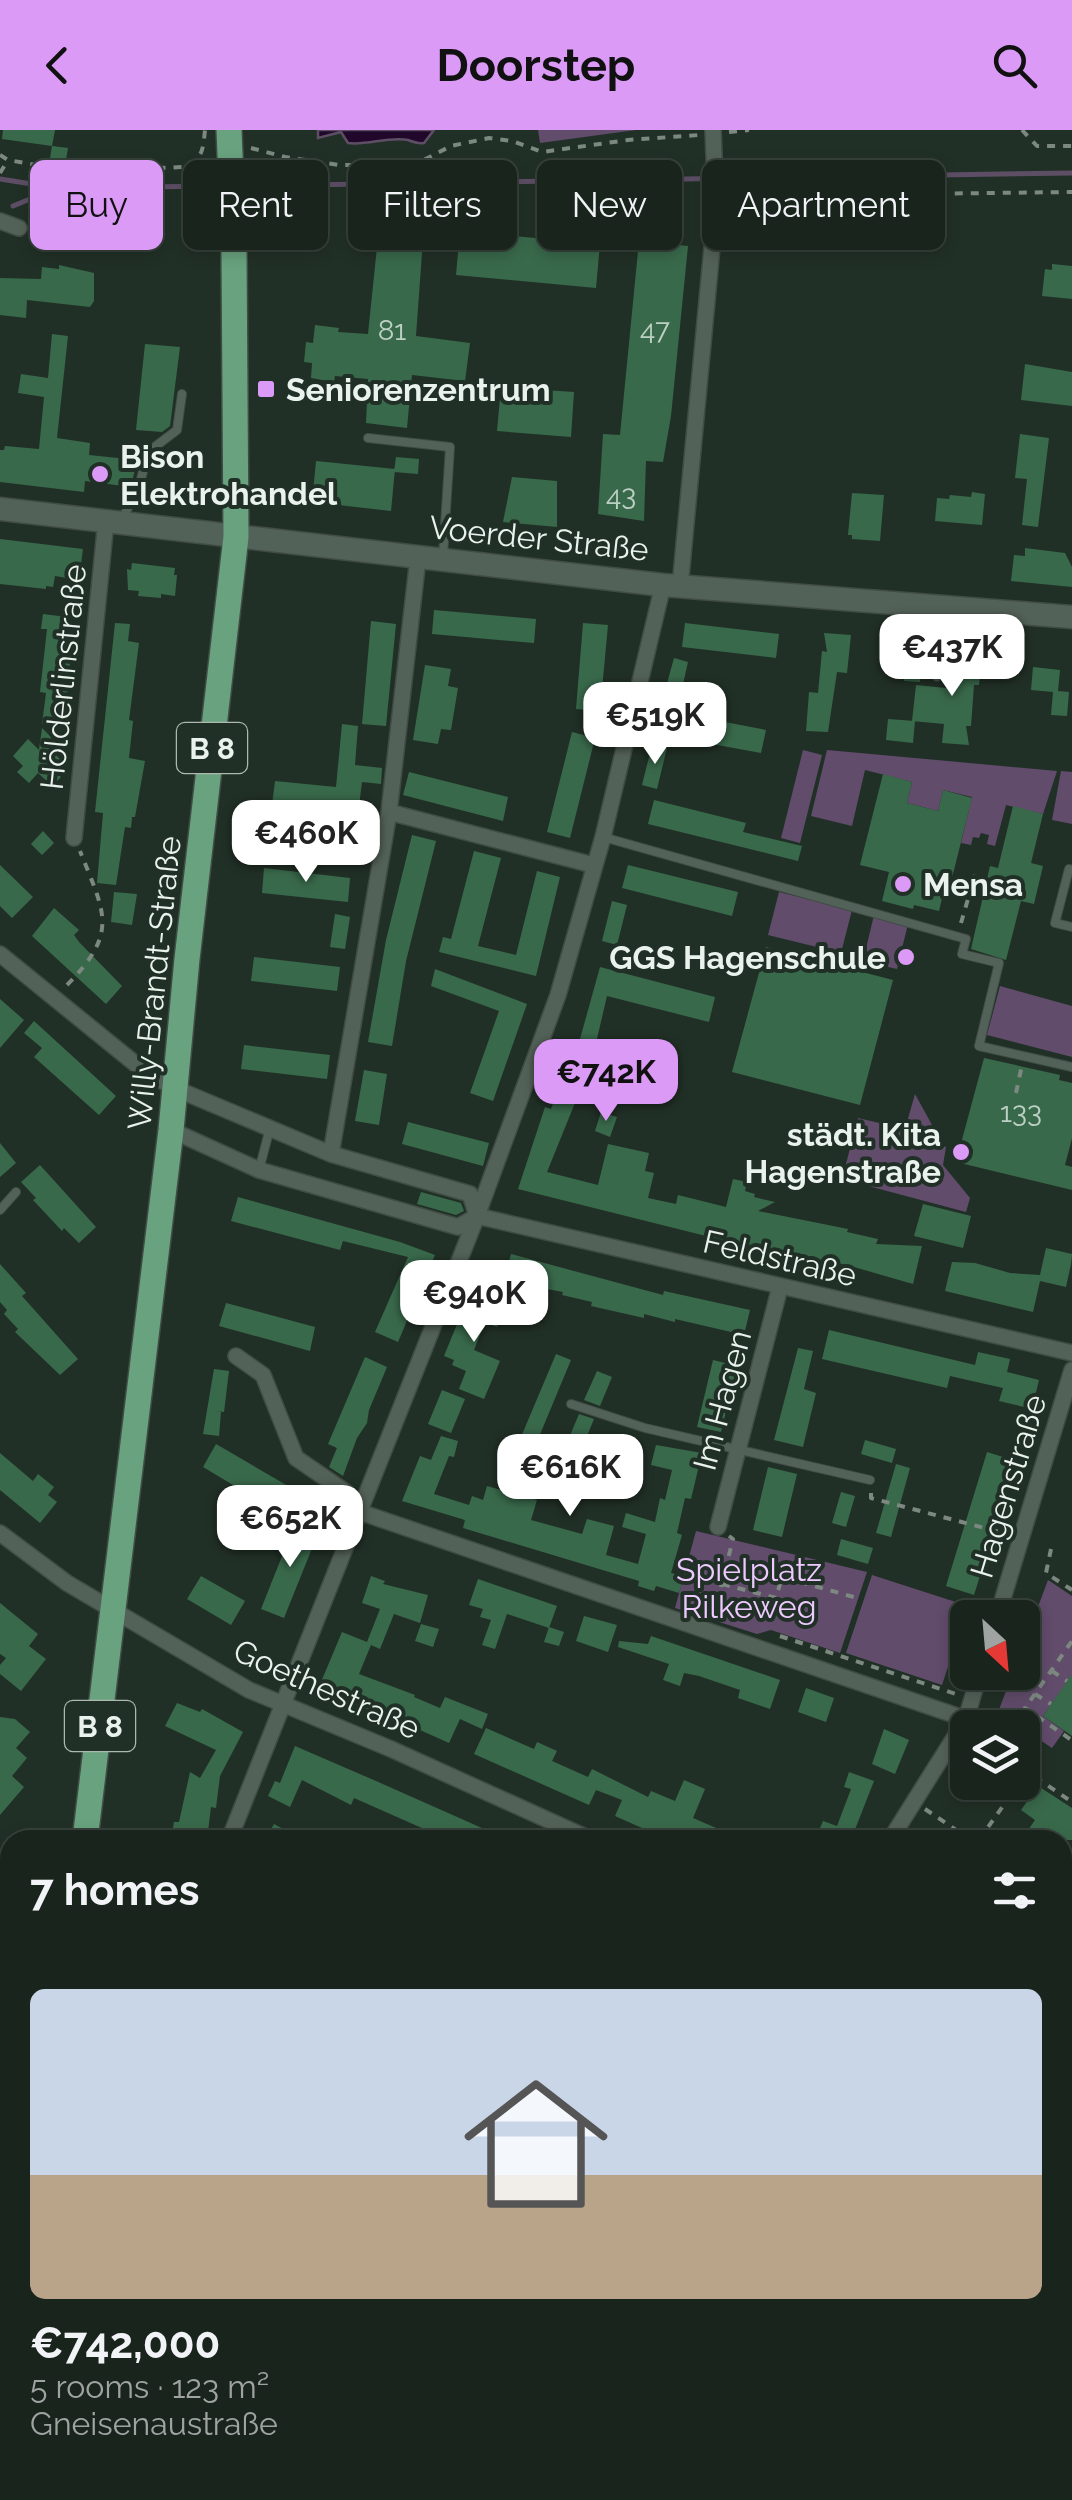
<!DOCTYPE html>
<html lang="en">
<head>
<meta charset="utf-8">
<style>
  body { margin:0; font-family:Raleway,sans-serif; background:#263029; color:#f1f3f6; height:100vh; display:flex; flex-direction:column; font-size:38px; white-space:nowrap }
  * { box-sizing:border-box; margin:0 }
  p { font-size:32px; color:#9fa4a3 }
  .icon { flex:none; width:55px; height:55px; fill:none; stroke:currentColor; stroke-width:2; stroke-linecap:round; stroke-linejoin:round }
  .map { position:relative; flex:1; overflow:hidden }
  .details { position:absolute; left:0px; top:1700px; width:1072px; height:670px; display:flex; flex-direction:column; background:#19241c; border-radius:30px 30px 0 0; box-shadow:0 5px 15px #0003,0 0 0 2px #37413b }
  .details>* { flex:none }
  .hud { position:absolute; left:30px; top:30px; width:1012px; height:90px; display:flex; gap:20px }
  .needle { width:65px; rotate:154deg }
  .buttons { position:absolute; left:950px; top:1470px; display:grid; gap:20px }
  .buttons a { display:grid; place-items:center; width:90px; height:90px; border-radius:15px; background:#19241c; box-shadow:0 5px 15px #0003,0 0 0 2px #37413b; font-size:50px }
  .price { position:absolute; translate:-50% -85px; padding:0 22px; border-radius:20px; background:#fff; color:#222; font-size:32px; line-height:65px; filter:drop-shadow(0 2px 5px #0008) }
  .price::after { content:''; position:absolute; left:50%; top:60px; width:30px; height:22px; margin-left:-15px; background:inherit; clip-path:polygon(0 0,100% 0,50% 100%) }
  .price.selected { background:#da9af6; color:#111 }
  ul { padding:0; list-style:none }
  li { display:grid; align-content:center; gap:20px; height:530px; padding:0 30px }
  li span { display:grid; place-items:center; height:310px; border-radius:15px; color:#555 }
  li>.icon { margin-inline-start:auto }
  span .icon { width:180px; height:180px; fill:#fffc; stroke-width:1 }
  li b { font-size:42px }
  h2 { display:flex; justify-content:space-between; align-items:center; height:120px; padding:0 30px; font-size:42px }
  .chip { padding:0 35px; border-radius:15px; background:#19241c; box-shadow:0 5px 15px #0003,0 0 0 2px #37413b; font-size:35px; line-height:90px }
  .chip.selected { background:#da9af6; color:#111 }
  header { display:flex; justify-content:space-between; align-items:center; height:130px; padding:0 30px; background:#da9af6; color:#111; font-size:45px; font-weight:700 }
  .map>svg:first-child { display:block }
  .green { fill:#614c6b }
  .forest { fill:#6a4e76 }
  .water { fill:#21082b; stroke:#5d4e65; stroke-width:2.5 }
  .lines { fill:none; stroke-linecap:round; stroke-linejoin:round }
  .stream { stroke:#5d4e65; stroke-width:5 }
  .building { fill:#39694b }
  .lane-casing { stroke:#404c44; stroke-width:10 }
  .street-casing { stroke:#404c44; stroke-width:18 }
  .secondary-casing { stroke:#404c44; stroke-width:25 }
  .primary-casing { stroke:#404c44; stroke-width:28 }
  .path { stroke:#7c8880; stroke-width:4; stroke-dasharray:8 8; stroke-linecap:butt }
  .lane { stroke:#536258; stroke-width:8 }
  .street { stroke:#536258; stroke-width:15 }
  .secondary { stroke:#536258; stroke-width:22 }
  .primary { stroke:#68a27e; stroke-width:25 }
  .rail { stroke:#bac4bd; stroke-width:5; stroke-dasharray:5 10; stroke-linecap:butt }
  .poi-dot { fill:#da9af6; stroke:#213026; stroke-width:4 }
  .labels { text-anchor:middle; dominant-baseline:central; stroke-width:8; stroke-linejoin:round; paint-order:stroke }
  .number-label { font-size:28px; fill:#bdd0c4 }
  .shield { fill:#213026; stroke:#adb8b1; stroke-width:2.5 }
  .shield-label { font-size:30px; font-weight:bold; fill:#e9f2ec }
  .poi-label { font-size:32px; font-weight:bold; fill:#e9f2ec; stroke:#213026; text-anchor:start }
  .street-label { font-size:32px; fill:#e9f2ec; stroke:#213026 }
  .park-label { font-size:32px; fill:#eecaff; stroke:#213026 }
</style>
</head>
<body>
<header><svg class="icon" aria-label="back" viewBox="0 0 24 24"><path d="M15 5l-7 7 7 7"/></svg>Doorstep<svg class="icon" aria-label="search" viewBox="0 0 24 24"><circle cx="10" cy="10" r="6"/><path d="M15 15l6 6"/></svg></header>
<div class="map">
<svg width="1072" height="2370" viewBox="0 0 1072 2370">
  <rect width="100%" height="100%" fill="#213026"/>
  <path class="green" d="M538,0H636L540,13Z
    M803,620L822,625L800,713L781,708Z
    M827,620L1057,641L1043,684L1006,675L995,716L987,714L989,705L981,703L979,708L973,707L971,715L961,713L972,667L943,660L938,681L907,673L912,652L865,640L852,696L811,686Z
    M1061,641L1072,642V694L1052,690Z
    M779,762L852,780L841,823L768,805Z
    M874,785L908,794L897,839L863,831Z
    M1000,856L1072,876V927L987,905Z
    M915,964L932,995L929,1013L946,1017L943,1035L970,1068L966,1082L842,1049L858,988L905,999Z
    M696,1401L867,1442L840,1523L771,1500L757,1504L675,1478Z
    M872,1445L968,1476L942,1555L846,1523Z
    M1048,1450L1072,1466V1545L1043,1586L1064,1601L1052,1618L998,1582L1013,1543L1022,1542L1023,1517Z"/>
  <path class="forest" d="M80,2360H174L168,2370H110Z"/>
  <path class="water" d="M318,0H434L424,13C418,14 413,12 408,10C389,6 366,16 348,13L341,2L318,8Z"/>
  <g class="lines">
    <path class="stream" d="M0,49L57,58L221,56
      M237,56L1072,43
      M13,76L57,58"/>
  </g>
  <path class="building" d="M3,0H55L52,16L68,18L65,36L49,34L52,16L2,9Z
    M460,101L600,114L596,158L456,145Z
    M401,107L423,109L416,206L470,213L465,251L412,245L407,298L366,293L368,249L335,246L334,252L311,248L312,233L304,232L306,212L313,213L315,195L339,198L338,202L368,204L377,117L394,119V114H400Z
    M639,111L688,116L671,286L663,332L646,331L644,391L598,384L603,304L620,305Z
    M1052,134L1072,136V169L1042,166L1045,139L1052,140Z
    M59,135L94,143V171L90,177L27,170L26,188L0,185V148L41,149L42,137L59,139Z
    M52,204L68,206L57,308L90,313L89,325L137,330L131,357L85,351L84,362L0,352V320H4L5,316L39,319L44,267L18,263L21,244L48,248Z
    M145,214L180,217L170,296L162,302L136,300Z
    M1025,234L1072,242V276L1021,270Z
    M501,257L574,262L571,307L497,301Z
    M1020,304L1049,308L1038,397L1022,395L1027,349L1015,348Z
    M396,327L419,329L418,344L394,342Z
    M316,331L395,339L391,381L312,372Z
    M512,347L557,351V397L503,392Z
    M972,362L985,364L982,395L935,391L937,368L949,369L950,365L971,367Z
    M852,363L884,365L880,411L852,409V405H848Z
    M0,409L83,419L79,450L55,446L53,457L46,456V459L0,454Z
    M1025,418L1065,423L1072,437V457L1011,451L1014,425L1025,426Z
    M132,433L175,438L174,445H177L175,466L161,464V468L138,466L139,461L128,460L127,439L131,440Z
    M434,480L536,489L534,513L432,504Z
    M43,484L67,487L65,502H70L68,523H71L64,596L42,594L46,563L40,562L47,499H41Z
    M371,491L396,494L386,596L362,594Z
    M115,493L130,494L128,511L139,513L129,590L133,591L129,628L145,631L135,687H132L131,698L125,697L116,755L97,753L103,683L95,682Z
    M583,493L608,495L600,581L576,579Z
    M685,493L779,504L776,528L682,517Z
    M824,503L851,505L847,543L837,542L828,602L806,601L809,562L818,563L822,521L827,522Z
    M961,514L983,517L979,555H974L971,596H966L969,615L942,613L944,594L912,591L916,555L956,559Z
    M674,528L688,532L679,572L663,568Z
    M896,528L922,531L920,552L904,551L905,544L895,543Z
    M425,535L451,539L448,556L458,558L451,600L441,599L438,614L413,610Z
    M1033,537L1060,540L1058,561L1069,562L1067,586L1051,585L1053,562L1031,560Z
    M673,582L766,600L761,623L668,606Z
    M888,589L915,591L913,613L886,610Z
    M342,594L358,596L355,635L382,638L381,654L362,652L358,684L272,675L275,651L336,657Z
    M42,598L58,614L51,620L64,633L56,642L61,647L52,656L38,643L29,653L17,642L23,636L13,626L28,609L39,620Z
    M572,602L595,608L570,708L547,702Z
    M652,615L667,618L657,659L642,655Z
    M409,642L508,667L503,691L403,665Z
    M883,644L912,652L907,673L938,681L943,660L972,668L954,740L949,757L945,756L939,781L914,775L913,779L882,771L889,742L860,735Z
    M654,670L746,693L743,702L802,716L798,731L648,694Z
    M1013,676L1043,684L1031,733L1043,736L1034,774L1021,771L1006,830L971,819L990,736L998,738Z
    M347,697L363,699L359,731L343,729Z
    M43,701L54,713L42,725L31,714Z
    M412,705L436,711L406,831L392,916L368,912L386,810Z
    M474,721L501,728L478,816L516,825L537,741L560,747L536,846L439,822L443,807L451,809Z
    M0,735L33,767L12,788L0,776Z
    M628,735L738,762L732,786L622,758Z
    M264,738L350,748L348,772L262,763Z
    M114,762L137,764L132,795L111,792Z
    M612,771L627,775L617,815L602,811Z
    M54,778L79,800L74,805L79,812L122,856L106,874L32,806Z
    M335,784L350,787L345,819L330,817Z
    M766,817L893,850L860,975L732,942Z
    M254,827L340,837L337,861L251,851Z
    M600,837L715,867L709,892L607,866L596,913L602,914L593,940L597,941L588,966L579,963L547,1042L598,1055L608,1014L649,1023L645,1041L654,1043L648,1068L676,1074L678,1065L726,1077L733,1049L747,1052L745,1061L755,1064L754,1067L775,1072L758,1081L848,1099L847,1102L878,1109L876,1114L922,1116L913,1154L847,1135L718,1109L518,1059L545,977L551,979L572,920L580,909Z
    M435,839L527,874L493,971L470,963L499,881L431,856Z
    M0,869L24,890L0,918Z
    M34,891L116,966L99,985L34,927L42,918L24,903Z
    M244,915L330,925L327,949L241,939Z
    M984,928L1060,945L1059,950L1072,953V1008L1065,1035L1072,1037V1060L956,1032Z
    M364,940L387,944L379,995L355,991Z
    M601,982L617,987L610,1007L595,1001Z
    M408,992L489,1013L483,1036L402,1014Z
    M0,1013L16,1033L0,1047Z
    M40,1035L96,1097L79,1113L64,1098L62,1101L33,1070L36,1068L21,1052Z
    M421,1062L461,1073L464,1081L456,1085L417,1074Z
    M238,1067L400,1112L435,1125L398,1212L375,1202L408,1127L343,1111L340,1120L231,1091Z
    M923,1074L971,1086L963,1118L914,1106Z
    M1046,1118L1072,1124L1071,1134L1066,1157L1040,1151L1033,1182L945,1161L952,1132L975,1133L1010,1143L1040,1145Z
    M511,1124L663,1165L664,1161L750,1180L744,1205L675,1189V1192L644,1184V1188L591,1176L592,1172L562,1165L563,1162L504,1151Z
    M0,1134L26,1163L22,1166L78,1229L60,1245L15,1202L18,1199L4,1184L7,1180L0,1172Z
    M471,1160L494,1170L491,1177L503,1182L497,1197L485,1192L474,1220L500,1231L484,1269L459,1259L466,1241L452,1235L454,1230L444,1226Z
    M226,1173L315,1197L310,1221L219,1196Z
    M829,1200L975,1235L978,1222L1010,1229L1007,1242L1039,1250L1032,1279L999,1271L1003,1258L950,1246L947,1258L822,1229Z
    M798,1218L813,1221L804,1259L816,1263L803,1317L774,1310Z
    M556,1224L571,1230L526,1338L510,1333Z
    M365,1227L387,1237L369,1280L367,1293L357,1308L343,1346L329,1337L337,1318L328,1314Z
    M713,1230L737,1236L721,1302L697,1297Z
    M214,1239L229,1241L224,1282L214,1281L221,1282L219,1306L203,1304Z
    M597,1241L612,1247L600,1276L584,1270Z
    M442,1260L465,1269L451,1303L428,1294Z
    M579,1284L594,1289L569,1350L553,1346Z
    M441,1306L458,1311L454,1327L449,1326L434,1364L469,1375L472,1366L483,1370L487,1356L537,1370L531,1390L582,1404L587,1389L614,1396L606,1425L638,1434L646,1404L622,1397L626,1383L655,1392L660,1368L665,1370L672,1340L651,1335L656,1315L702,1323L691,1369L685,1368L677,1403L682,1405L671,1443L684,1446L679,1463L656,1456L654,1461L638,1456L639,1451L463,1398L465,1390L402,1371L420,1326L431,1330Z
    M865,1310L896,1319L892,1333L861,1324Z
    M216,1314L288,1356L320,1368L313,1384L270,1366L265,1374L203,1337Z
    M987,1322L1016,1331L974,1465L946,1456Z
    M0,1323L33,1351L38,1344L54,1357L48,1365L57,1372L40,1393L0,1360Z
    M896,1334L910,1338L891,1407L876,1403Z
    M768,1337L797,1344L782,1407L753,1400Z
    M841,1362L855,1366L846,1397L832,1393Z
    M296,1391L319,1401L284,1488L261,1479Z
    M841,1409L873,1418L868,1434L837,1425Z
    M201,1446L245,1471L231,1495L187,1469Z
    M371,1446L385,1451L383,1454L428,1465L420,1493L394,1484L380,1519L371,1515L359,1544L415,1565L414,1567L440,1578L445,1567L488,1584L482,1599L460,1589L449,1613L391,1587L336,1568L339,1560L321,1552L342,1502L367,1512L380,1479L362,1473Z
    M478,1449L557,1476L549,1498L507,1484L495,1519L482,1515L491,1490L480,1487L483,1479L469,1475Z
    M0,1473L38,1504L29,1516L46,1529L21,1561L0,1544V1535L6,1528L0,1524Z
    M584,1486L617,1495L608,1522L576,1511Z
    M421,1494L439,1499L433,1517L415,1511Z
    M549,1497L564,1502L559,1516L544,1512Z
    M651,1506L780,1550L770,1579L738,1568L740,1560L699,1546L684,1543L680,1556L663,1550L669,1534L618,1517L619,1511L648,1514Z
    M1072,1544V1606L1043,1586Z
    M806,1558L834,1568L826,1592L798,1582Z
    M177,1573L200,1582L202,1579L243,1602L220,1646L216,1678L211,1677L207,1710H171L174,1692H179L190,1642L200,1648L216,1620L165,1596Z
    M0,1587L15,1589L30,1602L16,1618L27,1628L12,1646L24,1657L0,1685Z
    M486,1598L534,1619L537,1612L557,1621L552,1631L588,1647L592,1639L648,1667L651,1661L675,1671L684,1650L705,1659L693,1688L744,1710H669L615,1686L622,1670L596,1660L589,1675L474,1624Z
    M884,1599L909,1610L895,1644L872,1634Z
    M295,1616L376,1651L509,1710H449L354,1668L351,1675L302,1650L290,1677L268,1666L275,1651L280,1653Z
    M849,1642L874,1651L854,1702L870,1710H815L823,1691L837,1696L851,1659L844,1657Z
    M1038,1656L1072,1678V1710H1021L1035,1690L1021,1680Z
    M274,1694L304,1710H265Z"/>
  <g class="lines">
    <g class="lane-casing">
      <path id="lane" d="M368,308L450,317L443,426
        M122,389L139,357L148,322L177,300L182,264
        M937,547L941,482
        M603,707L966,809L962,824L999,833L979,916L1072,937
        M1072,740L1069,739L1055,793L1072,797
        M259,1040L270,998
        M0,1080L16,1062
        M571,1274L645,1298L870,1350
        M731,2360L749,2370
        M478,2370L485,2360
        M524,2370L530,2360"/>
    </g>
    <g class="street-casing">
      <path id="street" d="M0,91L19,98
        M680,457L716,75L713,0
        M389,682L593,735
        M74,708L106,391
        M0,824L138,936L174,958L331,1024L470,1064L477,1086
        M171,1000L259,1040L458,1097L477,1086L1072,1223
        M331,1024L389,682L418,428
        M236,1226L263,1245L296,1328L347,1363L360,1382L966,1589
        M718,1397L780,1157
        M0,1403L67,1453L249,1560L391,1619L592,1710
        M997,1488L1072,1240
        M229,1710L477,1086L558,865L603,707L663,455
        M890,1710L966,1589L980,1542
        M1062,2009L1072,2017"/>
    </g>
    <g class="secondary-casing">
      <path id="secondary" d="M0,379L663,455L1072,487
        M0,1991L10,1993"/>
    </g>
    <g class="primary-casing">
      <path id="primary" d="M85,1710L171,1000L187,829L236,407L234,123L229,0
        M0,1957L10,1952
        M0,2273L10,2209"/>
    </g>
    <path class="path" d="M1022,0L1037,16H1072
      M729,2L749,0
      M251,18L285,27L339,35H381L420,32L451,16L489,8L512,11L542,22L628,10L699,5
      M0,25L8,30L70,41L185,37C203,29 203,19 205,0
      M0,43L8,30
      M731,73L908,64L1072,62
      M961,793L975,745
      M67,855C119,802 105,784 80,721
      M1016,963L1022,935
      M871,1363V1368L1007,1404
      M1051,1419L1046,1443L1072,1460
      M722,1454L776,1468L782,1447L861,1469
      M713,1488L733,1409L729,1406
      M780,1506L956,1564
      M1052,1541L1067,1551
      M1035,1564L1051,1574
      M1070,1609L1025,1578L1072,1511
      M1035,1647L1072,1672
      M925,1679L971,1710
      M979,1710L1010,1666L1018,1671L1035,1647L1022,1639
      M1062,1838L1072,1845
      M1064,1897L1072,1903
      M1062,1967L1072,1951
      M0,2148L10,2076
      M2,2370L10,2326"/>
    <use href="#lane" class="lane"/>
    <use href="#street" class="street"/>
    <use href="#secondary" class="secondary"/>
    <use href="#primary" class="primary"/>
    <path class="rail" d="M0,2362L26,2370"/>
  </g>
  <g class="poi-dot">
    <rect x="256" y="249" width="20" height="20" rx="5"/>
    <circle cx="100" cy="344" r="10"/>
    <circle cx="903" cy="754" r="10"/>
    <circle cx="906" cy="827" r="10"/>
    <circle cx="961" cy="1022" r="10"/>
  </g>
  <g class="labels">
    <g class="number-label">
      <text x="655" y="199">47</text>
      <text x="392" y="200">81</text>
      <text x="621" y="365">43</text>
      <text x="1021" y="982">133</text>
    </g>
    <g class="shield">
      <rect x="177" y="593" width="70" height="50" rx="8"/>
      <rect x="65" y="1571" width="70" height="50" rx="8"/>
    </g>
    <g class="shield-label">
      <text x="212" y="618">B 8</text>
      <text x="100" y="1596">B 8</text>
    </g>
    <g class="poi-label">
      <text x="286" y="259">Seniorenzentrum</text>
      <text x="120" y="326">Bison<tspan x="120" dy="37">Elektrohandel</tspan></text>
      <text x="923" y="754">Mensa</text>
      <text x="886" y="827" text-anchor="end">GGS Hagenschule</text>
      <text x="941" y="1004" text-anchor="end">städt. Kita<tspan x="941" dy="37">Hagenstraße</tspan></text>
    </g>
    <g class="street-label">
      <text transform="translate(539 408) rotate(6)">Voerder Straße</text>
      <text transform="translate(63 547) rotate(-84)">Hölderlinstraße</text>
      <text transform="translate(154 853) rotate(-84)">Willy-Brandt-Straße</text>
      <text transform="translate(780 1128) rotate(13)">Feldstraße</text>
      <text transform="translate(722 1270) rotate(-75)">Im Hagen</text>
      <text transform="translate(1008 1356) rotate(-73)">Hagenstraße</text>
      <text transform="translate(327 1559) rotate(24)">Goethestraße</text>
    </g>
    <g class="park-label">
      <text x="749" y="1439">Spielplatz<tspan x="749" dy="37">Rilkeweg</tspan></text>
    </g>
  </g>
</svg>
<div class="buttons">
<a><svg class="needle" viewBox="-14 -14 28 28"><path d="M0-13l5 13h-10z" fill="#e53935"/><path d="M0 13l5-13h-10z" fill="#9fa4a3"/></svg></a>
<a><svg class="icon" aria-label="layers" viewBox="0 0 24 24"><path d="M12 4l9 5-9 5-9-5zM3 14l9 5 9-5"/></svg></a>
</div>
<b class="price" style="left:952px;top:569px">€437K</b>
<b class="price" style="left:655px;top:637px">€519K</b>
<b class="price" style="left:306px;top:755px">€460K</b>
<b class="price selected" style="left:606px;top:994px">€742K</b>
<b class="price" style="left:474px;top:1215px">€940K</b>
<b class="price" style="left:570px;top:1389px">€616K</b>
<b class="price" style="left:290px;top:1440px">€652K</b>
<div class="hud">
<a class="chip selected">Buy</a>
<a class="chip">Rent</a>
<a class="chip">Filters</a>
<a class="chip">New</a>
<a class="chip">Apartment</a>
</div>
<section class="details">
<h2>7 homes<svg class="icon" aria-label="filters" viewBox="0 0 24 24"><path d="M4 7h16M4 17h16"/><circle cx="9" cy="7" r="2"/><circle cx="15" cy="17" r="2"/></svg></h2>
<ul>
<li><span style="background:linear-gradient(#c9d6e8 60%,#b9a48a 0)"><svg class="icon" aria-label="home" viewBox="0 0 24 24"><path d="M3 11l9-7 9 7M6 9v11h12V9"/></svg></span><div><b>€742,000</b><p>5 rooms · 123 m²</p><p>Gneisenaustraße</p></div></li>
</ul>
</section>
</div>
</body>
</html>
